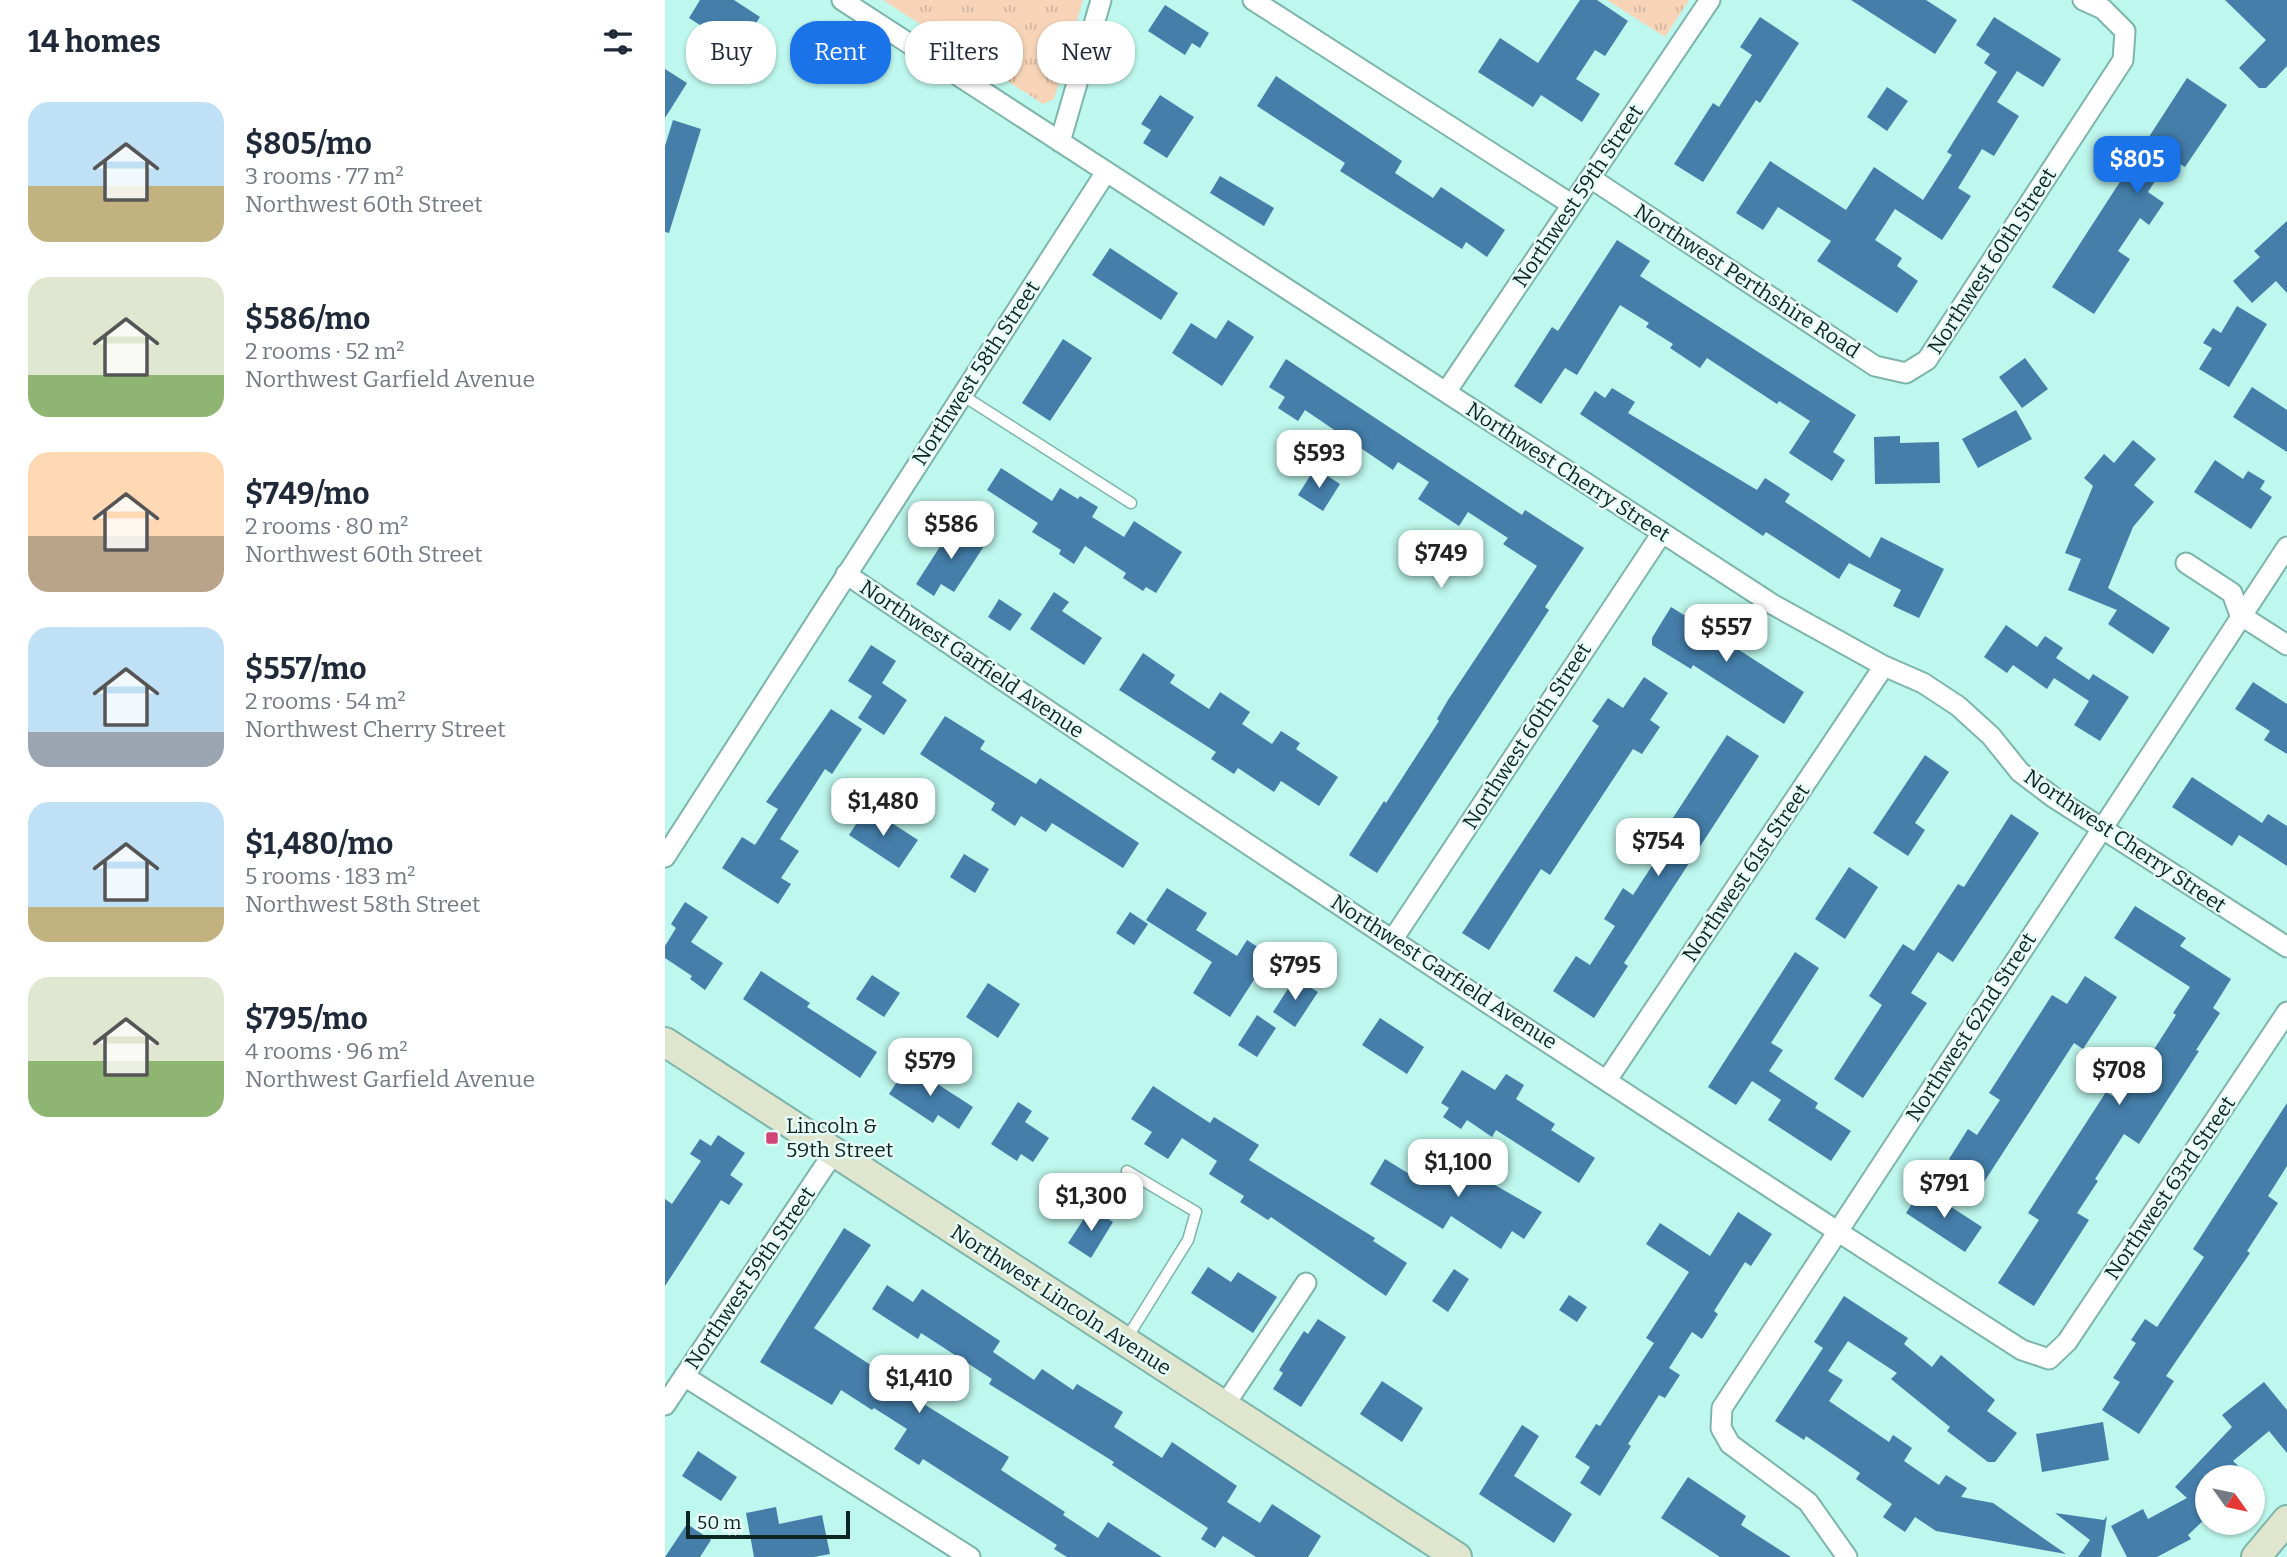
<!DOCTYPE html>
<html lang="en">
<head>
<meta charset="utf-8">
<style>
  body { margin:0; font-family:Bitter,serif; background:#f2f2f3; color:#1f2937; height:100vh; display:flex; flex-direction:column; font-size:26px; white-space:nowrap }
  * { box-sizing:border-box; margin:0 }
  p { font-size:23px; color:#747a83 }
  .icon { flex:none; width:38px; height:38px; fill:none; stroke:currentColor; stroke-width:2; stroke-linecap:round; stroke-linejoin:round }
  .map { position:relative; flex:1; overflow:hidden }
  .details { display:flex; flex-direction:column; background:#fff; width:665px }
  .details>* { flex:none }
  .top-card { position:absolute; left:21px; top:21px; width:665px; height:63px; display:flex; gap:14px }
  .needle { width:46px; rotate:123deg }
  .buttons { position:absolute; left:1530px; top:1465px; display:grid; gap:14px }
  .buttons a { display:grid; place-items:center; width:70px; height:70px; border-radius:50%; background:#fff; box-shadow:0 2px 5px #0004; font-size:35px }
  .scale { position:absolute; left:21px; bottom:18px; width:164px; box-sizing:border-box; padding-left:7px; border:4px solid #0d2420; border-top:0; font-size:19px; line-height:24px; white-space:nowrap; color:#0d2420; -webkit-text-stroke:5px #e6fdf8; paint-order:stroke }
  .price { position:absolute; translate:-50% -60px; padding:0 16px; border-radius:14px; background:#fff; color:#222; font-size:23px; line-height:46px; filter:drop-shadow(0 2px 4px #0008) }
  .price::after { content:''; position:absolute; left:50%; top:42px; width:21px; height:16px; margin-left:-10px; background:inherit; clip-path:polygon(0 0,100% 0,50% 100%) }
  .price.selected { background:#1a73e8; color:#fff }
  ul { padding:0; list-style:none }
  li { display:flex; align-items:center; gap:21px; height:175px; padding:0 28px }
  li span { display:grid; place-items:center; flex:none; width:196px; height:140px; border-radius:21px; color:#555 }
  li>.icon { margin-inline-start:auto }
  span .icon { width:84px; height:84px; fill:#fffc; stroke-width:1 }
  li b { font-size:30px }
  h2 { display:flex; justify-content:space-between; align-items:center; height:84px; padding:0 28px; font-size:30px }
  .tag { padding:0 24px; border-radius:28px; background:#fff; box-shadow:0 2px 5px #0004; font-size:24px; line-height:63px }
  .tag.selected { background:#1a73e8; color:#fff }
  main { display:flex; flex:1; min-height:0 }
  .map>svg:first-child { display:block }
  .grass { fill:url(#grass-tufts) }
  .building { fill:#447ea9 }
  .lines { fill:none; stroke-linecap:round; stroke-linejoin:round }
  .lane-casing { stroke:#7eb5ab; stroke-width:13 }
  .street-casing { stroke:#7eb5ab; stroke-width:23 }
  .secondary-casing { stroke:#7eb5ab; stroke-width:32 }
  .lane { stroke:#fff; stroke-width:10 }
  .street { stroke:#fff; stroke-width:19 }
  .secondary { stroke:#dfe6cd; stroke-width:28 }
  .poi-dot { fill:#d14577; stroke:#e6fdf8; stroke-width:2.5 }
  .labels { text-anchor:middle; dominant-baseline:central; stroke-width:5; stroke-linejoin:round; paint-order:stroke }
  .street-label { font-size:21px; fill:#0d2420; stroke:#e6fdf8 }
  .poi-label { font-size:21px; fill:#0d2420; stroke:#e6fdf8; text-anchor:start }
</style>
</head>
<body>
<main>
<section class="details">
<h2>14 homes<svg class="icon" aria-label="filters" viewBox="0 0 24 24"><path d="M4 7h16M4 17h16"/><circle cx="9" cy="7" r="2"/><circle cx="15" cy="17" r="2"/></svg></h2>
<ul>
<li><span style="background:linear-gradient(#bfe0f5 60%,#c2b280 0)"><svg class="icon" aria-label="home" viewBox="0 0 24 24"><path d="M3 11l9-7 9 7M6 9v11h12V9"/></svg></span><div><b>$805/mo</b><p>3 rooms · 77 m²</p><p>Northwest 60th Street</p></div></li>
<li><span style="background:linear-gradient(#dfe7d0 70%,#8fb573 0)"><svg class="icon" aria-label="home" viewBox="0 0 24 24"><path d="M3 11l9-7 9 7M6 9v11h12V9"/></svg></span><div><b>$586/mo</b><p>2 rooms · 52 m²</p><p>Northwest Garfield Avenue</p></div></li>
<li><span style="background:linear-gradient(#ffd9b3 60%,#b9a48a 0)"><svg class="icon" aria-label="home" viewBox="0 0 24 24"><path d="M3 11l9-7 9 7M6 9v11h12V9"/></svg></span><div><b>$749/mo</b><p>2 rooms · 80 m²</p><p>Northwest 60th Street</p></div></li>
<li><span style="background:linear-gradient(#bfe0f5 75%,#9aa5b1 0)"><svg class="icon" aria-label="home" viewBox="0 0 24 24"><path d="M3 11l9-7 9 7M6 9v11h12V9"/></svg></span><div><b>$557/mo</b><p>2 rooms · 54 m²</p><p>Northwest Cherry Street</p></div></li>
<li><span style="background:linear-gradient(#bfe0f5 75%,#c2b280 0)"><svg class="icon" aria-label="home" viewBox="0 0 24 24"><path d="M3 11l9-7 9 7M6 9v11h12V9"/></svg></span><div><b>$1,480/mo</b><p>5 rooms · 183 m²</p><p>Northwest 58th Street</p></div></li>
<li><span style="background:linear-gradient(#dfe7d0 60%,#8fb573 0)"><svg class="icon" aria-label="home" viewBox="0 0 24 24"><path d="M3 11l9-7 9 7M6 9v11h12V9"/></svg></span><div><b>$795/mo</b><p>4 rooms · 96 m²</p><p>Northwest Garfield Avenue</p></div></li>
</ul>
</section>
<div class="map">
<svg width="1622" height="1557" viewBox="0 0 1622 1557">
  <defs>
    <pattern id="grass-tufts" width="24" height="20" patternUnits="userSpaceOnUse" patternTransform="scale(1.75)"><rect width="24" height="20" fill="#f7d4b7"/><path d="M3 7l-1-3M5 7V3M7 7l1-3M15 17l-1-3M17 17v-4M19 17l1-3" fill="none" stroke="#d3b69d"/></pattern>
  </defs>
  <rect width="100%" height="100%" fill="#bef7ed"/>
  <path class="grass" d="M218,0H418L389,99L378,104Z
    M942,0H1024L1000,37Z"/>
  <path class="building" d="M35,0H69L95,17L74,50L24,18Z
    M915,0H932L963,21L940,56L930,50L911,79L935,94L917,122L876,95L868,107L813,72L835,38L873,63Z
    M1186,0H1261L1292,20L1270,54Z
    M1560,0H1622V66L1601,88H1594L1574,68L1601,40Z
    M500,5L544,33L535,48L527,43L520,55L483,31Z
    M1095,17L1134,43L1095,103L1091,100L1038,182L1009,164L1048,103L1054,107L1087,55L1075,47Z
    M1329,17L1396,59L1378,87L1352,71L1332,102L1354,116L1329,156L1317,149L1293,188L1306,196L1277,240L1230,209L1210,240L1237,258L1232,266L1253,281L1232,313L1152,261L1166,241L1113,207L1098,230L1071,213L1105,161L1181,210L1209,167L1258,200L1287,155L1282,152L1332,72L1319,63L1325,54L1311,45Z
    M0,69L22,83L0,118Z
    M611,76L737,161L730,173L768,198L776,187L840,230L822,257L801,242L797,249L675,171L680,163L592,106Z
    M1522,78L1562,105L1520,167L1505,158L1483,192L1499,203L1484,225L1475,218L1453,251L1465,259L1429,314L1387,287Z
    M1222,87L1243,101L1222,131L1202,117Z
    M495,95L529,117L502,158L478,143L486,130L476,124Z
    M8,120L36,129L4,233L0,232V146Z
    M555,176L609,208L599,226L545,193Z
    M1622,221V293L1611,281L1587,303L1568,281L1595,257L1589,251Z
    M952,240L985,261L975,276L1191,415L1168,452L1180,460L1167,481L1124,453L1145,421L1114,401L1112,404L1042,358L1035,368L1005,348L1008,344L981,327L984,323L955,305L912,375L900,368L876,404L849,386L887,327L893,331Z
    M445,248L513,293L496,320L427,275Z
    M1572,306L1602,324L1564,387L1534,369L1547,348L1538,343L1548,328L1556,333Z
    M563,320L589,337L557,386L507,353L526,323L551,339Z
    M398,339L427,358L385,421L357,403Z
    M1360,358L1383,389L1357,408L1334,377Z
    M621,359L857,515L860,510L919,548L880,607L884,610L712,873L684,855L719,801L721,803L774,721L772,719L783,700L872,566L838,544L843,538L803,512L794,526L753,499L764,482L733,462L728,470L640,410L633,421L613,408L620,397L604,387Z
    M1587,387L1622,410V452L1568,417Z
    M947,388L970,402L963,413L1092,490L1100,478L1125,494L1120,502L1205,558L1216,537L1279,569L1254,618L1228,606L1236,590L1184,563L1174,579L1101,532L1098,536L915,414L930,391L940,398Z
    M1351,410L1367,439L1313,468L1297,439Z
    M1235,436V443L1274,442L1275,483L1210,484L1209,437Z
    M1468,440L1491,459L1469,485L1489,502L1468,527L1443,588L1505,628L1488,654L1443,624L1452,610L1403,590L1416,559L1400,553L1428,486L1419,478L1439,454L1449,463Z
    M1550,460L1578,479L1583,471L1600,481L1595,489L1607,497L1586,529L1529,492Z
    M336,468L387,501L395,488L413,499L415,496L433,507L427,517L459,537L469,521L517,552L491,593L481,587L478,591L458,578L461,573L420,546L409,564L394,554L396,550L367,532L373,523L322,490Z
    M650,468L675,484L658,511L633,495Z
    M290,523L321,543L289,592L276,584L269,596L251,584Z
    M389,592L404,602L397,611L437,638L419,665L365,629Z
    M334,599L357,614L345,631L323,617Z
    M1006,607L1042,629L1046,622L1070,636L1065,644L1139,692L1119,724L1028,665L1026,669L987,645V638Z
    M1341,625L1372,647L1380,636L1398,648L1391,658L1424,680L1428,674L1464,697L1435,741L1409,725L1424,701L1389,678L1382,689L1348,665L1342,673L1319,657Z
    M206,645L231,661L217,683L242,700L219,735L193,718L207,696L183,681Z
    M478,653L510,675L505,683L544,709L555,692L585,712L577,724L607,744L616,731L635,743L631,749L673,777L654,806L616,781L609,792L573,768L569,774L546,759L551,752L454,690Z
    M979,677L1003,693L985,720L995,727L977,754L968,749L885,875L876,869L824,950L797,933L934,726L927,721L943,698L958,708Z
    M1588,682L1622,704V754L1599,740L1605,731L1570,709Z
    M166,709L197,729L167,774L160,769L115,839L134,851L116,878L126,884L113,904L57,868L77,837L90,845L113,809L101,802Z
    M280,716L320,741L315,749L371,784L375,778L474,843L458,868L387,823L381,832L356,816L350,826L326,810L330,803L255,754Z
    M1062,735L1094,756L959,963L963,966L929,1018L888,991L911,956L925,965L950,926L939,919L958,888L968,895L994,855L987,850Z
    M1260,755L1284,772L1250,823L1260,830L1243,856L1208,833Z
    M1527,777L1597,823L1603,814L1622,826V866L1574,835L1567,846L1507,807Z
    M202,807L253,840L234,868L184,835Z
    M1346,814L1374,833L1288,962L1273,952L1246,993L1262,1003L1198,1098L1169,1079L1217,1005L1204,996L1238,944L1249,951L1293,884L1299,887Z
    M299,854L324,869L310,893L285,877Z
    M1184,867L1213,887L1180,939L1150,919Z
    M502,888L542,913L531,930L572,956L582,940L605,955L565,1017L528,993L547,962L481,920Z
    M20,902L43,917L26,942L58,963L40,990L25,979L27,976L0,958V946L11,928L6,924Z
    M1470,906L1521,938L1515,946L1566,979L1548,1008L1555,1013L1531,1050L1534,1051L1474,1144L1459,1134L1430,1179L1433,1181L1412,1213L1424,1220L1369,1306L1333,1283L1374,1220L1363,1213L1441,1092L1456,1101L1511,1015L1508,1013L1525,987L1449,938Z
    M465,912L483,924L469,945L451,933Z
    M1130,952L1154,968L1106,1043L1118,1050L1104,1071L1153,1103L1150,1108L1186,1131L1166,1161L1103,1120L1116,1100L1087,1081L1071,1105L1043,1087Z
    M96,971L145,1003L142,1007L212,1052L195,1078L78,999Z
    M207,975L235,993L219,1017L191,999Z
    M1420,976L1452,997L1418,1049L1409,1043L1319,1182L1284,1159L1303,1129L1312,1135L1335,1100L1324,1093L1387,995L1402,1004Z
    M630,978L653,992L630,1027L608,1012Z
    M323,983L355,1004L333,1038L301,1017Z
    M592,1015L611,1028L592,1057L573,1045Z
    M715,1018L759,1047L742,1074L697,1045Z
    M243,1065L308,1107L294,1129L273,1115L268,1123L224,1094Z
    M797,1070L830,1090L841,1074L859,1085L851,1099L890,1124L886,1130L930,1158L914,1183L831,1130L827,1137L802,1120L796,1129L778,1117L784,1108L776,1103Z
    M488,1086L545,1123L549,1117L594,1145L584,1160L710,1238L708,1241L742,1263L721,1296L606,1217L603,1220L575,1202L579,1196L544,1174L552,1161L517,1138L503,1159L479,1144L487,1132L466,1119Z
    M353,1102L367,1111L360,1122L384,1138L368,1162L356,1154L352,1161L326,1144Z
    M1622,1103V1166L1603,1196L1613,1203L1582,1251L1585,1253L1501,1376L1509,1381L1474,1434L1437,1410L1455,1382L1448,1378L1471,1343L1466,1340L1480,1319L1492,1327L1539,1257L1528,1249Z
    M53,1135L80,1153L65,1175L78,1184L64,1205L56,1200L0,1286V1199L7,1204L36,1161L25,1154L35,1139L46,1146Z
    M772,1152L877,1212L859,1239L847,1231L836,1249L786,1216L778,1229L705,1184L720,1159L754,1180Z
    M1257,1188L1317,1227L1300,1252L1241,1213Z
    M426,1208L448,1222L426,1258L403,1243Z
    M1073,1212L1107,1234L1086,1266L1080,1262L1049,1311L1053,1314L1037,1339L1027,1332L1004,1368L1015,1375L1000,1398L994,1395L963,1444L966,1446L935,1496L915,1483L925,1467L910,1457L931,1424L935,1426L989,1343L981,1338L1024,1272L981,1244L995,1223L1045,1256Z
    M179,1228L206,1245L149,1328L227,1379L225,1383L344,1457L336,1470L400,1512L398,1515L433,1538L443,1522L497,1557H402L389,1549L392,1545L258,1459L254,1465L229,1449L242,1429L209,1408L207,1410L176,1390L167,1405L95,1362Z
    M543,1267L566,1282L573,1272L612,1297L588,1333L526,1293Z
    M789,1269L804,1279L783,1312L767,1301Z
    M222,1285L248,1302L257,1289L335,1341L328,1352L369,1380L377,1369L408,1390L412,1384L458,1412L449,1427L497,1458L507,1442L572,1486L562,1502L595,1523L607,1504L656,1536L643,1557H591L558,1536L550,1548L536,1539L543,1528L447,1465L449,1462L324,1384L327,1379L256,1333L253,1339L207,1309Z
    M904,1295L922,1307L912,1322L894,1310Z
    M1179,1296L1243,1338L1239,1344L1267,1367L1276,1355L1330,1400L1322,1411L1352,1433L1330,1462H1323L1282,1431L1285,1427L1226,1379L1232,1373L1183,1341L1163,1371L1178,1380L1164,1401L1224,1442L1228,1435L1247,1448L1239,1461L1274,1485L1281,1475L1302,1488L1296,1497L1328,1503L1401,1554L1271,1531L1250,1517L1240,1532L1218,1517L1227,1504L1191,1479L1195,1473L1141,1436L1139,1440L1110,1421L1158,1348L1149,1342Z
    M653,1319L681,1337L636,1407L608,1389L618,1373L614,1370L626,1351L639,1331L643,1334Z
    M717,1381L758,1408L737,1442L695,1414Z
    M1599,1382L1622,1410V1453L1604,1431L1568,1461L1585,1477H1542V1517L1523,1535L1526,1539L1492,1557H1462L1446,1526L1478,1509L1483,1519L1522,1498L1510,1487L1567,1427L1557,1415Z
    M1438,1422L1444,1460L1377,1472L1371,1434Z
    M857,1425L874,1436L849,1476L907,1514L889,1543L814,1494Z
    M33,1451L72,1477L56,1501L17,1476Z
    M1023,1477L1081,1516L1076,1525L1126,1557H1055L996,1518Z
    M111,1507L114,1524L157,1515L165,1554L149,1557H89L81,1513Z
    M1390,1513L1439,1520L1442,1516L1436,1557H1413L1425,1540Z
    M22,1524L46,1540L35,1557H0Z"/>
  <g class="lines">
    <g class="lane-casing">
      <path id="lane" d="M297,395L466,503
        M462,1338L523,1240L531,1212L462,1171"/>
    </g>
    <g class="street-casing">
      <path id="street" d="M177,0L1107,604L1219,666L1258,683L1293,706L1326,736L1355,772L1388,797L1622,947
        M588,0L906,204
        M395,142L436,0
        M927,179L1210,366L1241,373L1262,360L1458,60L1460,31L1438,9L1418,0
        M781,392L1045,0
        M1521,563L1567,593L1575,615L1622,645
        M181,574C570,838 962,1097 1357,1350L1384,1359L1402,1342L1622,1012
        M0,857L441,172
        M728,939L997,533
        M942,1080L1219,666
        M19,1376L305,1557
        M0,1405L169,1152
        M559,1406L641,1283
        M1182,1557L1143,1502L1065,1444L1056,1428L1057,1408L1622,547"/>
    </g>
    <g class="secondary-casing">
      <path id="secondary" d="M0,1042L792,1557
        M1591,1557L1622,1520"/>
    </g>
    <use href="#lane" class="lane"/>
    <use href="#street" class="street"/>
    <use href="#secondary" class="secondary"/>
  </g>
  <rect class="poi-dot" x="100" y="1131" width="14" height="14" rx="3.5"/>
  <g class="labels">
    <g class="street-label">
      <text transform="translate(913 196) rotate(-56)">Northwest 59th Street</text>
      <text transform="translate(1327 261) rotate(-57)">Northwest 60th Street</text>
      <text transform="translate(1082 281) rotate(33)">Northwest Perthshire Road</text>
      <text transform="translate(311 373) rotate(-57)">Northwest 58th Street</text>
      <text transform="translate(903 472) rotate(33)">Northwest Cherry Street</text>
      <text transform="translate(307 659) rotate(34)">Northwest Garfield Avenue</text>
      <text transform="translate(862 736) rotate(-57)">Northwest 60th Street</text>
      <text transform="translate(1460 841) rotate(34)">Northwest Cherry Street</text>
      <text transform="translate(1081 873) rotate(-56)">Northwest 61st Street</text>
      <text transform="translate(779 972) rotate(33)">Northwest Garfield Avenue</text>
      <text transform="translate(1306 1027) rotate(-57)">Northwest 62nd Street</text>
      <text transform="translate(1505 1188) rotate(-56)">Northwest 63rd Street</text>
      <text transform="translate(85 1278) rotate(-56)">Northwest 59th Street</text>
      <text transform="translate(396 1300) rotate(33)">Northwest Lincoln Avenue</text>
    </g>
    <g class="poi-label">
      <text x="121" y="1126">Lincoln &amp;<tspan x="121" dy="24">59th Street</tspan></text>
    </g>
  </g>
</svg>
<div class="buttons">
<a><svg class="needle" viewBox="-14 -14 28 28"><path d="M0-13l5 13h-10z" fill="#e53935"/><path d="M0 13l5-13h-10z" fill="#747a83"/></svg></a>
</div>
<div class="scale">50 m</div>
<b class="price selected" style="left:1472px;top:196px">$805</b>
<b class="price" style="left:654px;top:490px">$593</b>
<b class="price" style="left:286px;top:561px">$586</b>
<b class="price" style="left:776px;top:590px">$749</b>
<b class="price" style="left:1061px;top:664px">$557</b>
<b class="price" style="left:218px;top:838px">$1,480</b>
<b class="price" style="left:993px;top:878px">$754</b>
<b class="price" style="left:630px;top:1002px">$795</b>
<b class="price" style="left:265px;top:1098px">$579</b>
<b class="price" style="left:1454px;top:1107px">$708</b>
<b class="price" style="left:793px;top:1199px">$1,100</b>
<b class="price" style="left:1279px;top:1220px">$791</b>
<b class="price" style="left:426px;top:1233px">$1,300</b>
<b class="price" style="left:254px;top:1415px">$1,410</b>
<div class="top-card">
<a class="tag">Buy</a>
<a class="tag selected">Rent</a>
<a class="tag">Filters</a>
<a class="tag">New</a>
</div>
</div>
</main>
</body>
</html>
